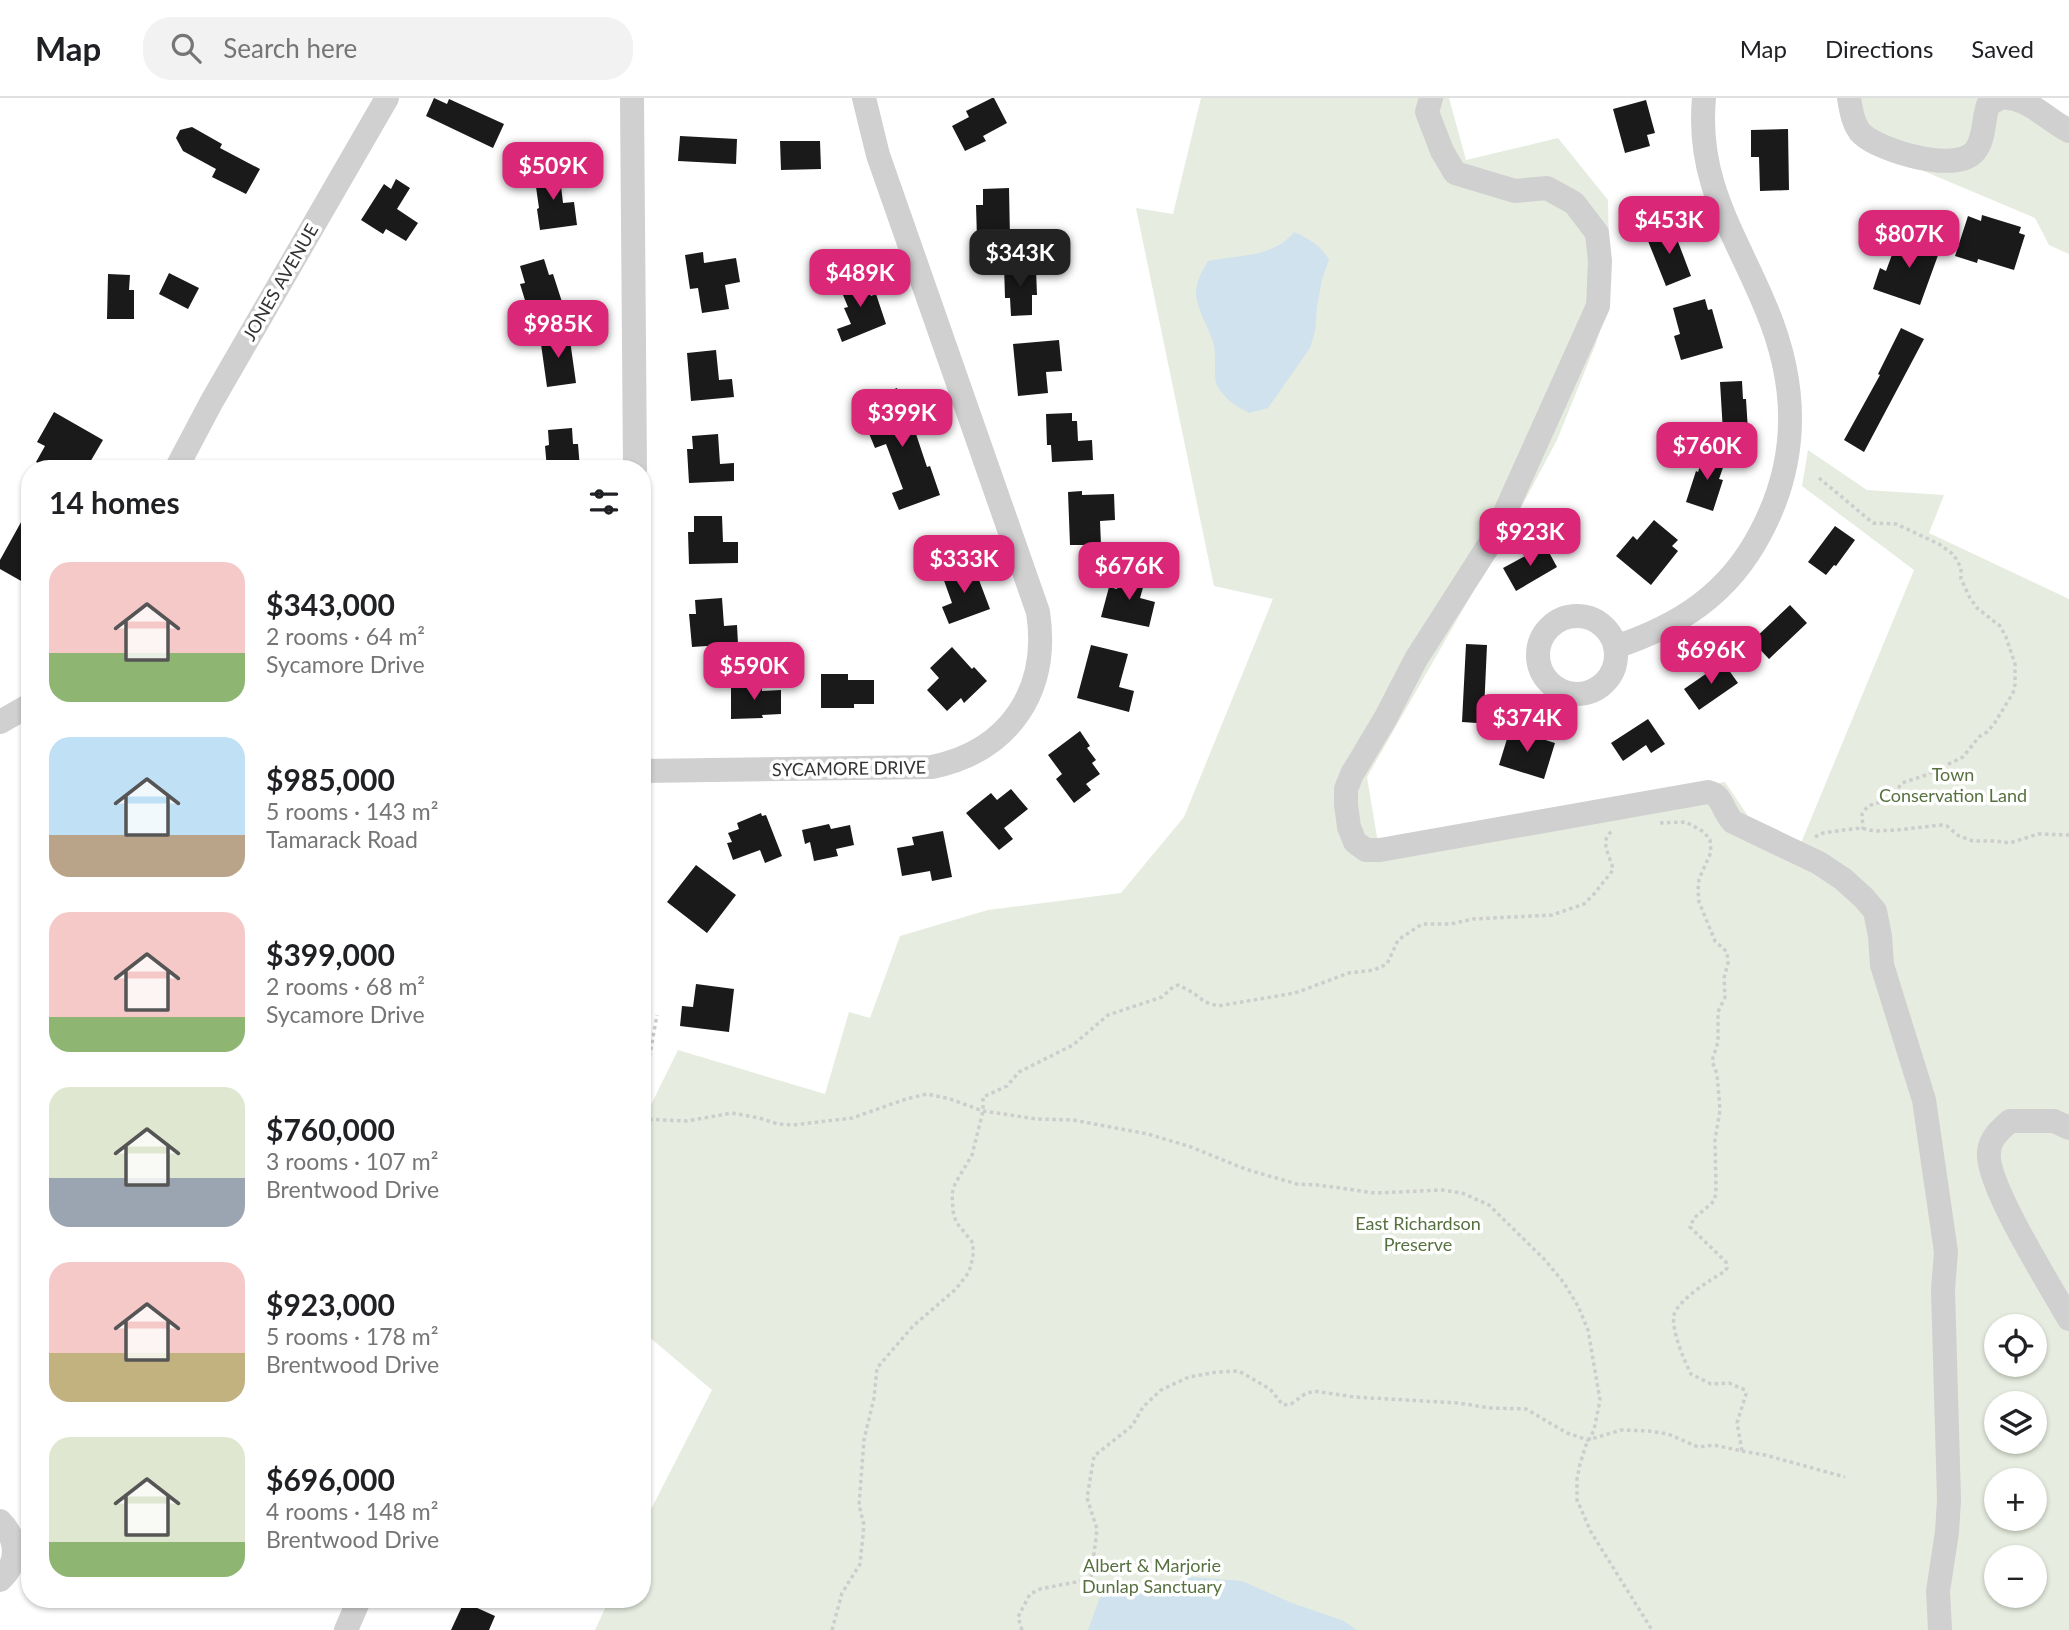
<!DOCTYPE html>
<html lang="en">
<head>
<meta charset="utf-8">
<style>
  body { margin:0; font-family:Lato,sans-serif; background:#f2f2f2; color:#202124; height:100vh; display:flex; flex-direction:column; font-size:26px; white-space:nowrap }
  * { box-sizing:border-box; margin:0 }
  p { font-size:23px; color:#757577 }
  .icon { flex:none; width:38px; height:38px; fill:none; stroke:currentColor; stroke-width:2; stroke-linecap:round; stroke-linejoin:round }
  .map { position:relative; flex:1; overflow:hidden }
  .sheet { position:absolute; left:21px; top:362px; width:630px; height:1148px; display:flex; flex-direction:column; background:#fff; border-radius:28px; box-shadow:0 2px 5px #0004 }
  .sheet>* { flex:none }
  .tools { position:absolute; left:1984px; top:1216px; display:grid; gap:14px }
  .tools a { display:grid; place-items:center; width:63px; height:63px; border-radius:50%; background:#fff; box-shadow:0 2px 5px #0004; font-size:35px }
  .price { position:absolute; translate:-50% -60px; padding:0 16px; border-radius:14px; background:#db2777; color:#fff; font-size:23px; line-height:46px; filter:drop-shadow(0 2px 4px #0008) }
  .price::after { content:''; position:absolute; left:50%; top:42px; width:21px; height:16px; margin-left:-10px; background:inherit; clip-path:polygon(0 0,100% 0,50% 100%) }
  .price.current { background:#222; color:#fff }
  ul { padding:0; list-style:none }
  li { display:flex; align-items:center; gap:21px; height:175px; padding:0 28px }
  li span { display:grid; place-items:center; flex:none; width:196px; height:140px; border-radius:21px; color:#555 }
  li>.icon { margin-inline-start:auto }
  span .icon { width:84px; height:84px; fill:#fffc; stroke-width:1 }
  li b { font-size:30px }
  h2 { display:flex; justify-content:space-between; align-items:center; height:84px; padding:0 28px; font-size:30px }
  header { display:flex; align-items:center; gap:42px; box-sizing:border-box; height:98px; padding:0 35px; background:#fff; border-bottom:2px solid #e0e0e0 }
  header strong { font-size:33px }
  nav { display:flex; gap:38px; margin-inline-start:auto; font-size:24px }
  .search { width:490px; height:63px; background:#f2f2f2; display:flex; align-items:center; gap:18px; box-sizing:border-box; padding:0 24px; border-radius:28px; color:#757577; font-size:26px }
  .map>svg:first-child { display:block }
  .green { fill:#e6ecdf; fill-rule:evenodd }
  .water { fill:#cfe2ee }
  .building { fill:#1a1a1a }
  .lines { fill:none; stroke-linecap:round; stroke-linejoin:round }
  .path { stroke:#cdcdcd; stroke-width:3.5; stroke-dasharray:3.5 3.5; stroke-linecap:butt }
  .minor { stroke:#d0d0d0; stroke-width:24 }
  .labels { text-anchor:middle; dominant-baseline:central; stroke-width:7; stroke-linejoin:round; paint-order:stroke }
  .street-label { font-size:18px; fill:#333; stroke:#fff }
  .park-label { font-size:18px; fill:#56703f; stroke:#fff }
</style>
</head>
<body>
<header>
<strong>Map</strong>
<div class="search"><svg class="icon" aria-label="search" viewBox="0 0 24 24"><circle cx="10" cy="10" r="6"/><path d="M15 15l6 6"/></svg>Search here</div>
<nav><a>Map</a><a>Directions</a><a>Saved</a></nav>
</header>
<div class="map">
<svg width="2069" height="1532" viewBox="0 0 2069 1532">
  <rect width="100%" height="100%" fill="#fff"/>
  <path class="green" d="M1201,0H1449L1466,62L1558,40L1608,102L1610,201L1595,248L1557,342L1517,417L1367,679L1378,745L1725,684L1748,718L1801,745L1914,472L1802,388L1808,352L1867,392L1944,397L1929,435L2069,501V1532H595L609,1502H642V1429L712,1292L642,1233V1025L678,952L825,996L849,914L870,920L900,838L988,812L1121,795L1184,719L1273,501L1214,488L1136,110L1173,116ZM1997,1228H2035V1267H1997ZM1997,1306H2035V1344H1997ZM1997,1382H2035V1421H1997ZM1997,1460H2035V1498H1997Z
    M1839,0H2019L2048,13L2069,18V156L2049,147L2035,120L1850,42Z"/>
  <path class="water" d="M1294,134C1309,141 1321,147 1329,162L1322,181L1317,209L1315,233L1310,250L1268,310L1249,315C1236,308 1224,301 1217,287C1213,279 1217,257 1213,244C1209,230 1195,208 1196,193C1197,182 1202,173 1208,163C1237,157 1273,160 1294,134Z
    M1191,1479L1242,1483L1292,1505L1344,1523L1357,1532H1088L1100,1499L1139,1495Z"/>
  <path class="building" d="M434,0L447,6L449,1L504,26L493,50L426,18Z
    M992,0H994L1007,25L983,38L986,43L965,53L952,28L969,19L966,13Z
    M1646,2L1655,35L1647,37L1650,48L1625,55L1613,11Z
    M192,29L222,46L220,50L260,71L246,96L212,79L216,71L183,53L176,40L180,32Z
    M1788,31L1789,92L1760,93L1759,59H1751V32Z
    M680,38L737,41L736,66L678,63Z
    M780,43H820L821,71L781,72Z
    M559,71L563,105L574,104L577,127L540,132L537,111L539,110L534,75Z
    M396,81L410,90L397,111L418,125L406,143L386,131L383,136L361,122L384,86L391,91Z
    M1009,90L1010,140L977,141L976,107H983V91Z
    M1982,117L2021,129L2019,135L2025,137L2014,172L1978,161L1977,165L1955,158L1968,118L1981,123Z
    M1672,128L1691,178L1666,188L1646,138Z
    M1903,135L1941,149L1920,207L1873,191L1880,170L1886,173L1897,143L1900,144Z
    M703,154L704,165L736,160L740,184L725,187L729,211L702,215L698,190L690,191L685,157Z
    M544,161L549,177L553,176L563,207L545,213L544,207L528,212L520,186L525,185L520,168Z
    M1004,167H1020V171H1036L1037,197H1032V217L1011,218L1010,200H1005Z
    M169,175L199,190L188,211L159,196Z
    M861,175L871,198L876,196L886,226L842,244L837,231L851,226L844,210L848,209L838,185Z
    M108,176L130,177L129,192H134V221H107Z
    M1705,201L1708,212L1712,211L1723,250L1681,262L1674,238L1680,236L1673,210Z
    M1901,230L1924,241L1864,354L1844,342L1880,277L1878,276Z
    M569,235L576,285L547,289L540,239Z
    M1059,242L1062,273L1046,274L1048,295L1018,298L1013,246Z
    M716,252L719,282L732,281L734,299L691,303L687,255Z
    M1742,283L1743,301H1746L1748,333L1723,334L1720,284Z
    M897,290L903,306H906L927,369L930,368L940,397L899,412L892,395L903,391L886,346L875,350L868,333L879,329L868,301Z
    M54,314L103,342L86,371L71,362L66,371H49L36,364L45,348L37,344Z
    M1072,315V323H1077L1078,343L1092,342L1093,362L1052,364L1051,347H1047L1046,316Z
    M572,330L573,346H578L580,371H547L545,348L549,347L548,332Z
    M718,336L720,366L734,365V383L689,385L687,351H693L692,338Z
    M1705,354L1726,361L1719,381L1723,382L1713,413L1686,404L1696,373L1698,374Z
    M1082,393V397L1114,396L1115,422L1100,423L1101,447H1070L1068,394Z
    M30,408V488L0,471V462Z
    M694,418H722L723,444H738V465L689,466L688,434H694Z
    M1654,422L1678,442L1672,448L1678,453L1651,487L1616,458L1633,438L1637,442Z
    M1835,428L1855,442L1836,468L1834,467L1826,477L1808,464Z
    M1545,447L1557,469L1516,493L1503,470Z
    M971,466L977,483L979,482L990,511L949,526L942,509L952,505L942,477Z
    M1121,473L1146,479L1140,500L1155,504L1149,529L1101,519L1109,489L1117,491Z
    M722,500L724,528L737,527L738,546L692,549L689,516H696L695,502Z
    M1790,507L1807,525L1769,561L1752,543Z
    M1466,546L1487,547L1484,613L1477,612V625L1462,624Z
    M1091,547L1128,556L1119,589L1134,593L1129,614L1077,600Z
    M952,549L972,571L974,569L987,583L964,605L961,600L947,613L927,592L939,580L930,570Z
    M1723,564L1738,585L1699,612L1684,591Z
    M821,576H848V582H874V606H854V610H821Z
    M762,586V593L781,592V616L762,617L763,620L731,621V587Z
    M1648,621L1665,646L1651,655L1646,647L1623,663L1611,645Z
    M1510,631L1555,645L1544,681L1499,667Z
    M1080,633L1090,648L1087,650L1096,662L1092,665L1100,676L1086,686L1091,692L1074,705L1056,681L1062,676L1048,657Z
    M1011,691L1028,711L1004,730L1013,741L999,752L966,715L991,695L997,702Z
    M761,715L762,718L766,717L782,758L765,765L760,752L733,762L727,745L732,744L728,735L739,731L737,725Z
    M829,726L831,731L850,727L854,747L836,751L838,758L814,763L810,744L805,746L802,732Z
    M943,733L952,779L932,783L930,773L902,778L897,750L914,747L912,739Z
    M696,767L736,797L707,835L667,804Z
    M696,886L734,891L729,934L680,928L682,908L693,909Z
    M464,1504L495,1518L489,1532H451Z"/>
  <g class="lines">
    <path class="path" d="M1819,380L1873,425L1896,426L1939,446L1954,457L1961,470V481L1970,500L1977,510L2000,528L2006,539L2015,566V586L2013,595L1994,626L1987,634L1979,639L1963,659L1926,677L1902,685L1890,701L1868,708L1862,716L1863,731
      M1815,739L1823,735L1844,732L1861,730L1874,733L1897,732L1941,727L1947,728L1959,738L1973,743H1996L2010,745L2038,736L2069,737
      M642,971L650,956L657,917
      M642,1021L687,1023L732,1015L759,1020L778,1026L793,1027L852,1020L906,1001L927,996L950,1001L983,1013L1037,1021L1073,1022L1148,1036L1191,1049L1245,1071L1297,1086L1318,1087L1375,1095L1442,1092L1462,1095L1489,1107L1545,1162L1564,1185L1578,1208L1588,1232L1600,1302L1594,1332L1586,1347L1580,1366L1577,1381V1402L1591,1434L1652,1532
      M1742,1353L1765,1357L1845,1379
      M832,1532L842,1495L860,1466L864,1427L859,1407L864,1342L874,1300L877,1270L913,1228L956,1191L969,1174L973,1159V1145L956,1124L953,1113L952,1096L955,1086L972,1057L983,1013V999L1007,988L1019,974L1073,947L1108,917L1162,899L1173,889L1178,887L1192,894L1205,904L1218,908L1295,895L1349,875L1374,872L1387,866L1398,842L1422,826H1451L1473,821L1552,817L1584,806L1594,796L1613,772C1611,758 1597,742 1614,732
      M1022,1532L1018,1519L1030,1496L1040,1491L1091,1481L1097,1431L1087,1400L1094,1358L1132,1328L1143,1309L1161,1292L1189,1279L1217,1274L1239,1273L1270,1291L1283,1307L1291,1306L1305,1296L1314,1293L1354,1299L1458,1305L1491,1310L1526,1311L1567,1335L1588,1342L1621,1332L1649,1333L1668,1336L1698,1349L1714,1347L1742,1353L1737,1325L1746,1296L1745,1292L1729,1285L1711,1286L1691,1276C1684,1262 1671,1232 1674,1217C1678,1202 1711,1181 1724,1174L1727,1170L1726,1164L1690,1129L1694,1120L1711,1106L1715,1101L1716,1090L1715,1042L1720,1012L1717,976L1712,963L1718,944V914L1725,899L1724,880L1728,865L1727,854L1715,843L1699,804L1698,792L1699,781L1711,754L1710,742L1704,734L1686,724L1660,725"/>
    <path class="minor" d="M632,0L635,371
      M1431,0L1427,14L1442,53L1455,75L1515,93L1547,90L1574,105L1597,135L1600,163L1598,208L1494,439L1416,561L1385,621L1352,676L1346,691V707L1349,729L1355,744L1366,752H1380L1708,694C1723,697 1722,713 1733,724L1819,765L1843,781L1864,800L1875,813L1880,838L1882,867L1924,1002L1946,1154L1943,1191L1949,1402L1947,1434L1938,1493L1940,1532
      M1849,0C1851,12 1853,27 1862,36C1880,53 1956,76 1975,53C1985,41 1983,21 1988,7L2000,0
      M2008,0C2031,2 2049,23 2069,33
      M176,371L212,303L387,0
      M1538 557a39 39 0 1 1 78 0a39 39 0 1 1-78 0Z
      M1615,549C1679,528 1729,496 1761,434C1800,360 1798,286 1766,210C1736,137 1696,84 1704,0
      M0,624L30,607
      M642,673L932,669C1010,653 1050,592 1038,514L878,57L864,0
      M2069,1030L2054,1023H2010C2001,1031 1990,1040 1989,1054C1985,1085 2051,1189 2069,1221
      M0,1423C18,1441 19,1465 0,1482
      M346,1532L359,1502"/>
  </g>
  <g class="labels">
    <g class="street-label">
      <text transform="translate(280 184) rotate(-60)">JONES AVENUE</text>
      <text transform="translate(849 670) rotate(-1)">SYCAMORE DRIVE</text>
    </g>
    <g class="park-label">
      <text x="1953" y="676">Town<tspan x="1953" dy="21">Conservation Land</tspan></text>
      <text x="1418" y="1125">East Richardson<tspan x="1418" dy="21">Preserve</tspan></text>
      <text x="1152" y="1467">Albert &amp; Marjorie<tspan x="1152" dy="21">Dunlap Sanctuary</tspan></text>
    </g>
  </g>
</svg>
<div class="tools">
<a><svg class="icon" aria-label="locate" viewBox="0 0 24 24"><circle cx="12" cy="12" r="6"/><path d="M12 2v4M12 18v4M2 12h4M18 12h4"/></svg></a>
<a><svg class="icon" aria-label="layers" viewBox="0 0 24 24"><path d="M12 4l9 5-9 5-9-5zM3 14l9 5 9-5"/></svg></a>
<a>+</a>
<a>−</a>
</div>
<b class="price" style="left:553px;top:104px">$509K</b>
<b class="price" style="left:1669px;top:158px">$453K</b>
<b class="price" style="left:1909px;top:172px">$807K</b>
<b class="price current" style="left:1020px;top:191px">$343K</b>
<b class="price" style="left:860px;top:211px">$489K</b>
<b class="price" style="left:558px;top:262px">$985K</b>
<b class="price" style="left:902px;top:351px">$399K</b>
<b class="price" style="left:1707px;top:384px">$760K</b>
<b class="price" style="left:1530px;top:470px">$923K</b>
<b class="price" style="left:964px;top:497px">$333K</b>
<b class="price" style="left:1129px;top:504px">$676K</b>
<b class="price" style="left:1711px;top:588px">$696K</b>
<b class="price" style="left:754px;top:604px">$590K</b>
<b class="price" style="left:1527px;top:656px">$374K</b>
<section class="sheet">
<h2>14 homes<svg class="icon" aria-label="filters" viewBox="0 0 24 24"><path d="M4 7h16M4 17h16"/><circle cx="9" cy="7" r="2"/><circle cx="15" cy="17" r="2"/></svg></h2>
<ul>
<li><span style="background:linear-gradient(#f6c9c9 65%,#8fb573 0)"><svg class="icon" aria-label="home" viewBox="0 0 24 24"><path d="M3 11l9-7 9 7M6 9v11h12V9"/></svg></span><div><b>$343,000</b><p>2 rooms · 64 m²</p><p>Sycamore Drive</p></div></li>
<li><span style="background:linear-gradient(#bfe0f5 70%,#b9a48a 0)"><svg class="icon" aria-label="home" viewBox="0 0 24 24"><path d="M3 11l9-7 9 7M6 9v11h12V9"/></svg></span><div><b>$985,000</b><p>5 rooms · 143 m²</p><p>Tamarack Road</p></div></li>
<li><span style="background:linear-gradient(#f6c9c9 75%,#8fb573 0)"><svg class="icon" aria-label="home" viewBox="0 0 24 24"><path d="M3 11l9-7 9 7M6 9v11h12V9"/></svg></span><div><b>$399,000</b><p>2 rooms · 68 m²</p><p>Sycamore Drive</p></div></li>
<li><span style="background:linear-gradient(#dfe7d0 65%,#9aa5b1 0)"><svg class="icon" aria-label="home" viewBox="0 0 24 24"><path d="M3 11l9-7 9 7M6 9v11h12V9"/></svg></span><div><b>$760,000</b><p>3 rooms · 107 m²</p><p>Brentwood Drive</p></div></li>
<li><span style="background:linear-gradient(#f6c9c9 65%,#c2b280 0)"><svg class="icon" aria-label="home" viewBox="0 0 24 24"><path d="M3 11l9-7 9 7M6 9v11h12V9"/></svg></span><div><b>$923,000</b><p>5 rooms · 178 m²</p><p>Brentwood Drive</p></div></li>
<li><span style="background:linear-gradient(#dfe7d0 75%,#8fb573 0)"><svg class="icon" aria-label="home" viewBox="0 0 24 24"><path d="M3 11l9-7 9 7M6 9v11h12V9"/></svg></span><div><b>$696,000</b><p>4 rooms · 148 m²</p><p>Brentwood Drive</p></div></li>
</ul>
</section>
</div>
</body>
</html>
